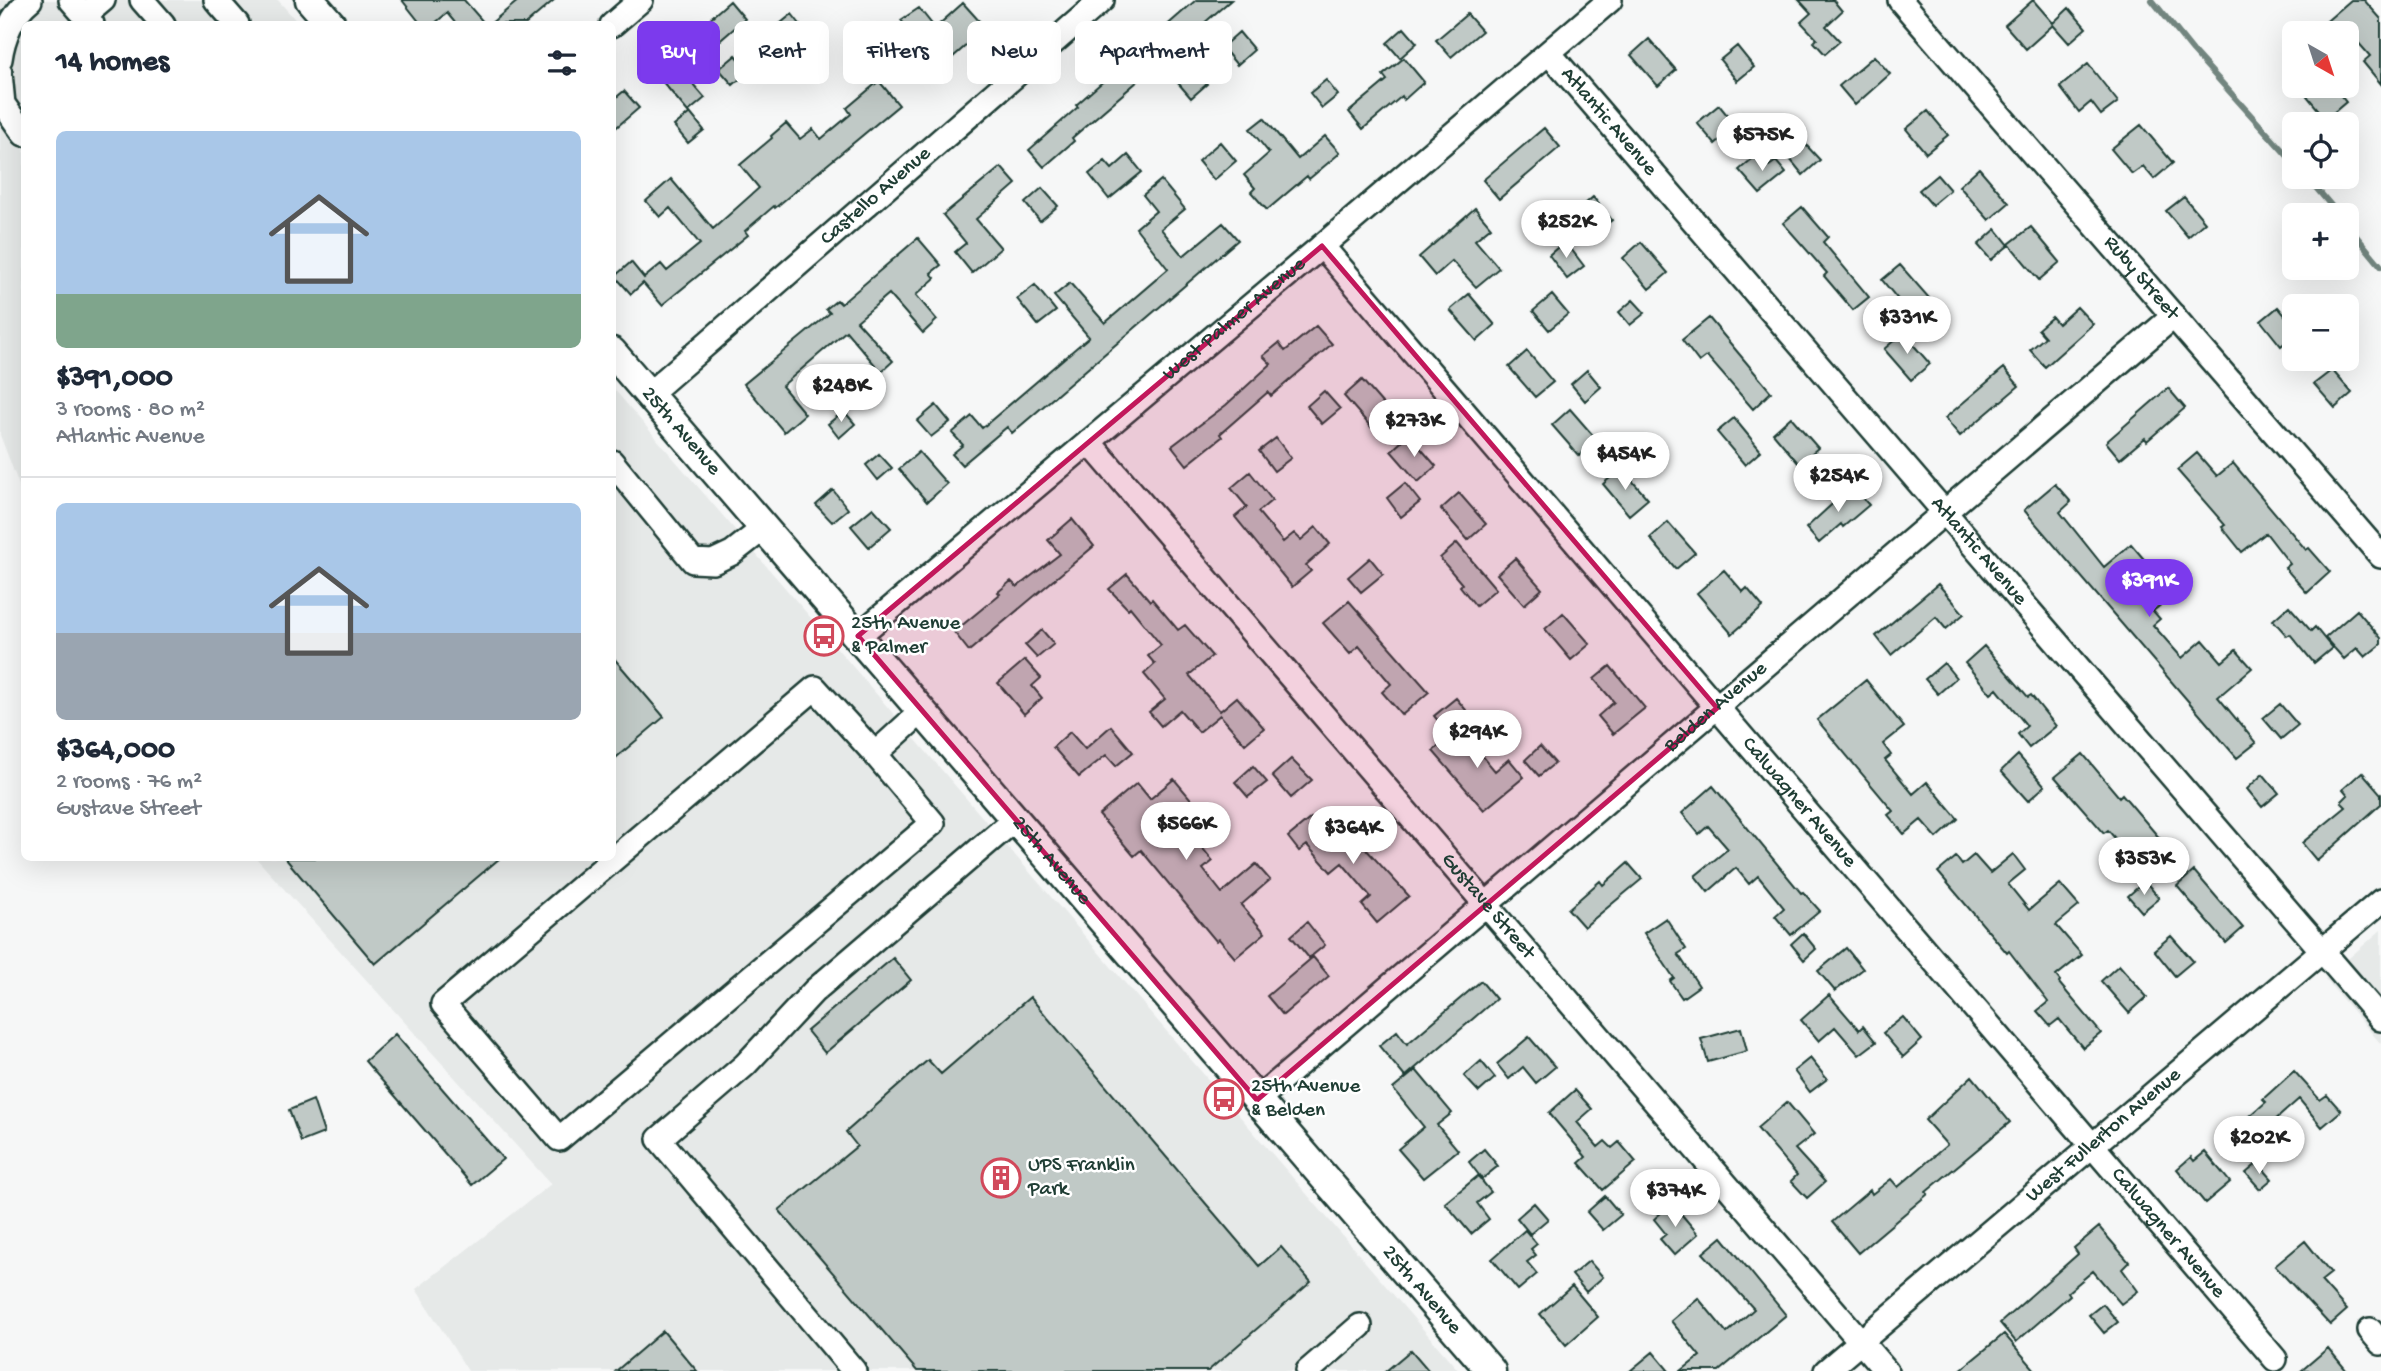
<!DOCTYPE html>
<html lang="en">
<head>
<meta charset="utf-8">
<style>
  body { margin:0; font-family:"Gochi Hand",sans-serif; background:#f2f2f3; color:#1f2937; height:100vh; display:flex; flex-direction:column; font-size:26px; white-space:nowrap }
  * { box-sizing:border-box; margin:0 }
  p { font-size:23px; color:#747a83 }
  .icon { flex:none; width:38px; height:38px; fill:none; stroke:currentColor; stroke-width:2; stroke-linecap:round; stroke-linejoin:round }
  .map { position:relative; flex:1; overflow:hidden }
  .details { position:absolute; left:21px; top:21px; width:595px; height:840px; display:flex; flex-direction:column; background:#fff; border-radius:10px; box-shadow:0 7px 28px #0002 }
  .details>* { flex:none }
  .banner { position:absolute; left:637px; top:21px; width:665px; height:63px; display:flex; gap:14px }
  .needle { width:46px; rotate:141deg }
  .controls { position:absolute; left:2282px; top:21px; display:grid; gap:14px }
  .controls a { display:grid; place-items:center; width:77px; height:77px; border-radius:10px; background:#fff; box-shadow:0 7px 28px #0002; font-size:35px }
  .price { position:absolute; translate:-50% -60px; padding:0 16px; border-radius:24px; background:#fff; color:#222; font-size:23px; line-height:46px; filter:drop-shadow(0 2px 4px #0008) }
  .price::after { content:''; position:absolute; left:50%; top:42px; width:21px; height:16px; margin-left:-10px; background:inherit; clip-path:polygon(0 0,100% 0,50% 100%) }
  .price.active { background:#7c3aed; color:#fff }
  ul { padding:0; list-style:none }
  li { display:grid; align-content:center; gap:14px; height:371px; padding:0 35px }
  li+li { border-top:2px solid #e0e1e3 }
  li span { display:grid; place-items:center; height:217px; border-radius:10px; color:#555 }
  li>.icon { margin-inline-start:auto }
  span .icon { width:126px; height:126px; fill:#fffc; stroke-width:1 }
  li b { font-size:30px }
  h2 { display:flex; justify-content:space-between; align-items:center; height:84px; padding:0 35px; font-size:30px }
  .tag { padding:0 24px; border-radius:10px; background:#fff; box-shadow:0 7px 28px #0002; font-size:24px; line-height:63px }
  .tag.active { background:#7c3aed; color:#fff }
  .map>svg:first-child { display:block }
  .built { fill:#e6e9e8 }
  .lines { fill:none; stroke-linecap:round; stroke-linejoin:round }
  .stream { stroke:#72857f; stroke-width:6 }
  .building { fill:#c0c9c6; stroke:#1f3d34; stroke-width:2 }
  .minor-casing { stroke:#1f3d34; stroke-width:28 }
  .major-casing { stroke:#1f3d34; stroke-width:33 }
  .minor { stroke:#fff; stroke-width:23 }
  .major { stroke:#fff; stroke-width:28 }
  .marked { fill:#c2185b; fill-opacity:0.2; stroke:#c2185b; stroke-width:5; stroke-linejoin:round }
  .labels { text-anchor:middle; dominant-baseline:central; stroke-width:5; stroke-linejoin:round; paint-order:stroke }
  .street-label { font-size:21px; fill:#1f3d34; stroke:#fff }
  .poi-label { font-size:21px; fill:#1f3d34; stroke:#fff; text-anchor:start }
</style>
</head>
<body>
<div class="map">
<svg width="2381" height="1371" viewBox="0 0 2381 1371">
  <rect width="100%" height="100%" fill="#f6f7f7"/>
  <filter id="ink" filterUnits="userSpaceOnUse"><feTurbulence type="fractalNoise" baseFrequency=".0143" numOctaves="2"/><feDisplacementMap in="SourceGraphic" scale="14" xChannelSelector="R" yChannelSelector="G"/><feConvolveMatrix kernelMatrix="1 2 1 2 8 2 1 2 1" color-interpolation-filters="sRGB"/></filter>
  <g filter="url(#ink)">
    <path class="built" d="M0,0H278L299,24H24V498L0,435Z
      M613,388L1459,1371H468L416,1289L551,1184L256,858H612Z
      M2381,930V1044L2325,979Z"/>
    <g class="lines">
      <path class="stream" d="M2152,0L2193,51L2294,163
        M2307,177L2339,215
        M2347,225L2381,266"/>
    </g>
    <path class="building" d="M402,0H464L485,24H456L447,13L434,24H421Z
      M519,0H554L526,24H490Z
      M1196,0H1231L1175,48L1207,84L1191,98L1160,62L1072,138L1074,141L1044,167L1029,150L1078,107L1076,105Z
      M1799,0H1833L1842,11L1826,26L1840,41L1825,54L1814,42L1817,39L1801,22L1811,13Z
      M2033,0L2053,23L2069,8L2086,28L2069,43L2053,25L2026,49L2005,25Z
      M2351,0H2364L2381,19V84L2363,62L2370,56L2350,33H2313Z
      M730,1L745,19L715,45L700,27Z
      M963,3L989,32L972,47L969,43L928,79L913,61L925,50L901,20L919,8L935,28Z
      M792,14L807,33L790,46L775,28Z
      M1467,14L1482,31L1451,57L1436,40Z
      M1404,28L1417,43L1400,58L1387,43Z
      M1239,32L1254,50L1237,65L1222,47Z
      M1649,39L1676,70L1658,86L1631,55Z
      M1737,46L1754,67L1737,81L1720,60Z
      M736,55L749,71L733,85L719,69Z
      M1874,56L1890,74L1855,105L1839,86Z
      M1404,58L1424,82L1404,100L1402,96L1363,129L1349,112L1387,80L1383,75Z
      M673,61L705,98L688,112L657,75Z
      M2088,64L2118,102L2101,115L2091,102L2079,112L2060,87Z
      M1326,80L1338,95L1322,108L1310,93Z
      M879,81L899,105L775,208L774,206L745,231L748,235L662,305L643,283L631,294L615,276L631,262L644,278L661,264L667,271L700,244L670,208L660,217L646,201L671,179L713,229L759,188L740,165L772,138L771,136L786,123L800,139L813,129L821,139L851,114L847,108Z
      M2320,86H2333L2346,102L2326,119L2307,96Z
      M624,91L639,108L612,131V101Z
      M1719,105L1736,126L1715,144L1697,123Z
      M1928,111L1948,135L1926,153L1906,129Z
      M690,113L704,130L688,143L674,126Z
      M1264,118L1298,159L1325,136L1340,153L1309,179L1307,176L1267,210L1251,192L1255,188L1244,175L1269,153L1250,129Z
      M2141,125L2173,163L2154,179L2143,166L2132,174L2111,149Z
      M1544,128L1560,147L1499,199L1483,180Z
      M1220,142L1236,161L1214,180L1198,161Z
      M1806,145L1820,160L1803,175L1790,159Z
      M1759,153L1769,166L1776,161L1786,173L1760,194L1739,170Z
      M1128,155L1142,172L1109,199L1089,174L1105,161L1112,169Z
      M1001,167L1016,184L976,219L1001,248L972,273L955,252L966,243L943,215Z
      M1979,168L2009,203L1989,220L1959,186Z
      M1937,175L1950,190L1932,205L1919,190Z
      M1161,180L1185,209L1161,229L1183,256L1223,223L1238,240L1012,433L1007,427L962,465L952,454L963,445L952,433L972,416L982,428L1089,337L1054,296L1070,283L1105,323L1168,269L1136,228L1156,211L1143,195Z
      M1042,188L1058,206L1040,221L1025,203Z
      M1593,197L1612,220L1595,234L1576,212Z
      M2184,197L2205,222L2188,237L2166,211Z
      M1802,207L1828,237L1823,242L1869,297L1853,310L1824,276L1827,273L1783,223Z
      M1475,208L1491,227L1475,240L1499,268L1476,287L1452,261L1435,276L1419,257Z
      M2031,227L2060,262L2039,280L2009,244Z
      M1996,229L2009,245L1991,260L1978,245Z
      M918,238L941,265L931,273L935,278L916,295L937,320L923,333L889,294L857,321L893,361L881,372L846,331L782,386L805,414L784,432L744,384L830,313L826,309L837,300L841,304Z
      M1565,241L1584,266L1567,279L1549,255Z
      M1641,242L1668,273L1649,289L1623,258Z
      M1900,265L1937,307L1917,323L1882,280Z
      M1035,285L1056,311L1038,325L1017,299Z
      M1469,294L1495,325L1477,341L1450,310Z
      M1552,295L1568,314L1549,330L1533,311Z
      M1633,300L1645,313L1630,325L1619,312Z
      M2077,307L2093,324L2045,367L2030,350L2045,337L2038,329L2052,317L2058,324Z
      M2278,307L2294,326V335L2281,346L2261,321Z
      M1709,318L1771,392L1753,409L1707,356L1699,362L1682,340Z
      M1316,326L1332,344L1271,396L1268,392L1220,434L1222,437L1187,465L1172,446L1226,405L1271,364L1263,356L1279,343L1285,351Z
      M1903,333L1930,364L1911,380L1884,349Z
      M1527,351L1553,382L1535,397L1509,367Z
      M2004,368L2019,386L1960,436L1945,418Z
      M1587,370L1601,387L1585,401L1571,384Z
      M2332,370L2352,393L2335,408L2314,384Z
      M1362,380L1389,411L1371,427L1344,396Z
      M2168,388L2185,408L2147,441L2145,438L2120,459L2106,442Z
      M1324,391L1340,409L1322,424L1307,406Z
      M936,405L950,422L931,437L917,421Z
      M1570,409L1597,440L1579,456L1552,425Z
      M844,411L855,424L839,438L828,424Z
      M1791,417L1818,448L1799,464L1773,433Z
      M1734,418L1761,451L1745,465L1717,432Z
      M1409,435L1436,466L1418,482L1391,451Z
      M1276,438L1291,458L1274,471L1259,451Z
      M919,452L947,484L927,502L899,469Z
      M2197,453L2217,476L2233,463L2306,550L2309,548L2330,572L2307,593L2285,568L2290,564L2266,533L2242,552L2222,527L2225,525L2177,470Z
      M879,454L892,468L878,480L866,465Z
      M1621,468L1648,499L1629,515L1603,484Z
      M1250,472L1272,500L1258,512L1283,542L1294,533L1301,540L1316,527L1330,544L1306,565L1311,571L1292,587L1235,517L1247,507L1231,488Z
      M1405,483L1420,502L1401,517L1387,498Z
      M2055,484L2071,502L2060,512L2104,567L2131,544L2160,578L2166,573L2179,591L2153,611L2160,619L2153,625L2182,658L2203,640L2222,662L2236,650L2252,668L2218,697L2256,743L2237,758L2024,510Z
      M1852,486L1869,505L1843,527L1841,524L1819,543L1806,528Z
      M833,490L848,509L832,522L816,505Z
      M1459,493L1486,524L1468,540L1441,509Z
      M873,508L891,528L869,547L851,526Z
      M1072,519L1094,546L969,651L954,632L1000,594L998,592L1011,581L1017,587L1060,554L1048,540Z
      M1668,522L1695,553L1676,569L1650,538Z
      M1457,543L1496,589L1476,606L1460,586L1462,584L1440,558Z
      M1370,558L1383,574L1361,592L1348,577Z
      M1515,558L1542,589L1524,605L1497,574Z
      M1724,570L1743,592L1747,588L1763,607L1732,634L1697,593Z
      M1127,574L1150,601L1152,599L1178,630L1185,625L1212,656L1189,675L1220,711L1237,697L1264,728L1245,744L1220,715L1199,732L1180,710L1161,726L1149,712L1165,699L1144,674L1155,664L1148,656L1161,645L1130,607L1128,609L1109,589Z
      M1938,584L1964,614L1946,629L1936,617L1891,655L1876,636Z
      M1349,601L1429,692L1402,715L1382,692L1391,684L1359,646L1350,654L1323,623Z
      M2289,606L2311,631L2315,627L2332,648L2314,663L2290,634L2287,636L2273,620Z
      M2357,610L2381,638V644L2365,657L2357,648L2344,659L2325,638Z
      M1563,613L1590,644L1571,660L1545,629Z
      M1042,630L1054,644L1037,658L1025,645Z
      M1984,646L2028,697L2031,695L2056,726L2029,748L2018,734L2027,726L1997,689L1991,694L1965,663Z
      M612,656L664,717L612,761Z
      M1025,660L1041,678L1032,686L1042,698L1024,714L998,683Z
      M1944,663L1956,678L1938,694L1925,679Z
      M1610,666L1645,708L1613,734L1598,716L1614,702L1594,679Z
      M1866,680L1904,727L1883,744L1891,755L1885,760L1913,794L1927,782L1958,819L1937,838L1921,820L1904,834L1888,815L1893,811L1817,720Z
      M1456,698L1471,716L1449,734L1434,716Z
      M2280,704L2298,725L2281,739L2263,718Z
      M1111,726L1133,752L1116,766L1106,755L1079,777L1053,747L1070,732L1085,749Z
      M1460,729L1495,771L1509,759L1524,777L1484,810L1433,751Z
      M1540,746L1555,763L1539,776L1525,760Z
      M2083,754L2119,797L2122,794L2161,840L2135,862L2108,830L2104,833L2055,777Z
      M2018,755L2045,786L2028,801L2001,771Z
      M1291,759L1312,780L1291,798L1272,776Z
      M1253,766L1267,782L1248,797L1235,782Z
      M2362,772L2381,794V804L2317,861L2302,843L2346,807L2341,802L2348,795L2343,789Z
      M2263,774L2279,793L2262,807L2247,789Z
      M1174,779L1195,804L1178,818L1213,861L1203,869L1222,893L1256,864L1270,880L1241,905L1265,933L1235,958L1219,939L1216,941L1141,850L1134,856L1099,815L1137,783L1150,799Z
      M1713,786L1801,893L1803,892L1820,911L1791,935L1775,916L1784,908L1758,876L1749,884L1736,868L1708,892L1695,876L1728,849L1708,826L1699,834L1682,813Z
      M1311,818L1328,838L1344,825L1409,896L1377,923L1362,905L1371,897L1342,863L1331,872L1307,845L1299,851L1288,837Z
      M2013,854L2025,870L2008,884L2029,910L2060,884L2079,906L2056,925L2082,955L2056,976L2060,981L2059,983L2101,1033L2083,1048L2059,1019L2050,1026L2037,1011L2048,1002L2009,951L2007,953L1938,872L1956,857L1962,865L1974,855L1990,873Z
      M285,858H500L375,964Z
      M1628,863L1642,879L1584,927L1568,909L1600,881L1603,885Z
      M2194,871L2243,928L2226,943L2177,886Z
      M2145,881L2159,898L2142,912L2128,896Z
      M1666,918L1686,949L1678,954L1699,986L1682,998L1670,981L1674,978L1644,933Z
      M1307,922L1325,945L1309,958L1291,936Z
      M1803,933L1816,949L1804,960L1791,944Z
      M2171,936L2193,961L2175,976L2154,950Z
      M1846,948L1863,969L1835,991L1818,971Z
      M1313,957L1329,976L1283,1015L1267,996Z
      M893,958L911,980L825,1053L807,1031Z
      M2119,965L2147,997L2129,1013L2101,981Z
      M1481,981L1496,999L1405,1077L1379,1046L1397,1031L1407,1044Z
      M1829,995L1859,1030L1863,1026L1876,1042L1859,1055L1835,1027L1819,1041L1801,1020Z
      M1030,997L1259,1266L1281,1247L1311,1282L1208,1371H917L779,1210L857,1146L846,1132L928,1060L941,1074Z
      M1903,1017L1922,1040L1903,1057L1883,1033Z
      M1741,1028L1747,1051L1708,1062L1701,1039Z
      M395,1034L503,1159L472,1185L365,1061Z
      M1529,1037L1555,1067L1536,1083L1523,1067L1509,1079L1497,1064Z
      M1810,1058L1827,1079L1810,1092L1794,1071Z
      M1481,1061L1495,1078L1479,1092L1464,1076Z
      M1416,1070L1452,1113L1437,1125L1458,1150L1423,1178L1398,1149L1424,1127L1393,1089Z
      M2294,1071L2320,1100L2327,1095L2341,1111L2322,1127L2299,1099L2265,1129L2274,1139L2256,1155L2234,1130L2266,1102L2263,1099Z
      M1972,1076L2010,1122L1926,1192L1928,1194L1858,1253L1832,1222L1870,1190L1872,1194L1891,1179L1898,1187L1947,1145L1925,1120Z
      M1575,1090L1592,1109L1577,1122L1598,1147L1605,1141L1612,1148L1619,1142L1636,1162L1603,1190L1579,1163L1586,1157L1549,1113Z
      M313,1100L324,1133L301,1142L289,1110Z
      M1787,1102L1814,1134L1795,1149L1825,1182L1807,1198L1791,1181L1797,1175L1757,1128Z
      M1484,1149L1498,1166L1482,1179L1469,1162Z
      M2205,1152L2230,1182L2205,1203L2177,1169L2191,1157L2194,1161Z
      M2258,1163L2272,1179L2260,1189L2246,1173Z
      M1478,1176L1491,1192L1477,1203L1489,1219L1471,1234L1445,1203Z
      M1605,1196L1621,1215L1603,1230L1587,1212Z
      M1534,1203L1548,1219L1530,1234L1517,1218Z
      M1672,1203L1698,1234L1674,1255L1660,1239L1666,1234L1654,1219Z
      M2099,1227L2129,1262L2122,1269L2138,1291L2121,1304L2093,1271L2068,1292L2070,1295L2016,1342L2000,1323L2078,1254L2074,1248Z
      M1525,1230L1537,1244L1531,1249L1536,1255L1527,1262L1537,1274L1518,1290L1492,1259Z
      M1722,1237L1786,1315L1719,1371H1681L1700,1356L1671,1321L1698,1298L1727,1333L1754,1309L1703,1253Z
      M2305,1241L2331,1273L2321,1281L2347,1310L2330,1325L2275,1266Z
      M1589,1261L1603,1277L1586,1292L1572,1275Z
      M1572,1286L1598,1317L1566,1345L1540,1314Z
      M2103,1304L2118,1322L2104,1333L2089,1315Z
      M663,1331L697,1371H616Z
      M2004,1334L2036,1371H1959Z
      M2328,1348L2347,1371H2301Z
      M1411,1350L1429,1371H1386Z
      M1653,1352L1669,1371H1630Z"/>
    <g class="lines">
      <g class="minor-casing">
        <g id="minor">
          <path d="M71,0L92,24"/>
          <path d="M142,0L163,24"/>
          <path d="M216,0L237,24"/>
          <path id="s1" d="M1900,0L2381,556"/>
          <path d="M84,16L103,0"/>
          <path d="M612,25L641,0"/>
          <path id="s2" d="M1549,53L2381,1019"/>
          <path d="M0,59C3,38 12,14 30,0"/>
          <path d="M0,73L3,104L24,134"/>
          <path id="s3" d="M1322,246L2275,1359"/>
          <path id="s4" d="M649,394L1102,0"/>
          <path id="s5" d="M1089,442L1886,1371"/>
          <path d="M612,462L693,561L713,562L732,553L764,528"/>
          <path id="s6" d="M858,636L1322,246L1610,0"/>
          <path d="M875,754L933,823L559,1139L443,1004L815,688L875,754L922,711"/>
          <path id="s7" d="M1257,1100L2174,316"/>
          <path d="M2370,1330L2381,1343"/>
          <path d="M854,1371L659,1139L745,1065L814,991L1015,819"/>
          <path d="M1308,1371L1360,1326"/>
          <path id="s8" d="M1826,1371L2381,901"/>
        </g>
      </g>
      <g class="major-casing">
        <g id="major">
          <path d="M310,0L331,24"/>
          <path id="s9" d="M612,352L1491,1371"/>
        </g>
      </g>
      <use href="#minor" class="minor"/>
      <use href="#major" class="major"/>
    </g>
  </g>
  <path class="marked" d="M1322,246L1717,708L1257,1100L858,636Z"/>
  <defs>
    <g id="bus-ring" transform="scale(2.0125)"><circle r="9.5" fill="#fff" stroke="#d1495b" stroke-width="1.5"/><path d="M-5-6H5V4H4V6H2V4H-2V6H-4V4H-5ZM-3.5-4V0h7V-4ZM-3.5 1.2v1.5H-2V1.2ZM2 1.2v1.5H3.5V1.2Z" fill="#d1495b"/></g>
    <g id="building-ring" transform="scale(2.0125)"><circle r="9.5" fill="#fff" stroke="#d1495b" stroke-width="1.5"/><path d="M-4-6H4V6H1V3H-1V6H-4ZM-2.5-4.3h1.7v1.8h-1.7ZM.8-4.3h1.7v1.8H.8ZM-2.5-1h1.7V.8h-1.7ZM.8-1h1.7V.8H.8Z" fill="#d1495b"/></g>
  </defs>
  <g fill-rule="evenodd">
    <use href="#bus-ring" x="824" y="636"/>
    <use href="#bus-ring" x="1224" y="1099"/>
    <use href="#building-ring" x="1001" y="1178"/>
  </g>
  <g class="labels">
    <g class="street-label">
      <text stroke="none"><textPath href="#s2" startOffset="91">Atlantic Avenue</textPath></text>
      <text stroke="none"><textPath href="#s4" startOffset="301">Castello Avenue</textPath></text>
      <text stroke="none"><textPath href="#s1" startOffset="368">Ruby Street</textPath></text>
      <text stroke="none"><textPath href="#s6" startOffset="492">West Palmer Avenue</textPath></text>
      <text stroke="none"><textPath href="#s9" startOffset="105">25th Avenue</textPath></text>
      <text stroke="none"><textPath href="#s2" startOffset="658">Atlantic Avenue</textPath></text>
      <text stroke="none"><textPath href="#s7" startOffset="604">Belden Avenue</textPath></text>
      <text stroke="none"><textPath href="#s3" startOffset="733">Calwagner Avenue</textPath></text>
      <text stroke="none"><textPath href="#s9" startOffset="672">25th Avenue</textPath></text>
      <text stroke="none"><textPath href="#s5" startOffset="612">Gustave Street</textPath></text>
      <text stroke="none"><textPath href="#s8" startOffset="364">West Fullerton Avenue</textPath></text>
      <text stroke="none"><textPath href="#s3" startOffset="1300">Calwagner Avenue</textPath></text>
      <text stroke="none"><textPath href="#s9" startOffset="1239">25th Avenue</textPath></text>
    </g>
    <g class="poi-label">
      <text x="851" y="624">25th Avenue<tspan x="851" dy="24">&amp; Palmer</tspan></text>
      <text x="1251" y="1087">25th Avenue<tspan x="1251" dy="24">&amp; Belden</tspan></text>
      <text x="1028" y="1166">UPS Franklin<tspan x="1028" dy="24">Park</tspan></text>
    </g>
  </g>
</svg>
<div class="controls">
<a><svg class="needle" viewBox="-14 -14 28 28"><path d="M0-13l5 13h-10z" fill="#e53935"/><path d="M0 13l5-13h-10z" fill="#747a83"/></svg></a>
<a><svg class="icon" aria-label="locate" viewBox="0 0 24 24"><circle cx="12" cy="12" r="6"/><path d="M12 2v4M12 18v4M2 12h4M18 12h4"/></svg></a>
<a>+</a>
<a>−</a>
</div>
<b class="price" style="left:1762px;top:173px">$575K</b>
<b class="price" style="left:1566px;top:260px">$252K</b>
<b class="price" style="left:1907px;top:356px">$331K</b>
<b class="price" style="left:841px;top:424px">$248K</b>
<b class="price" style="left:1414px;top:459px">$273K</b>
<b class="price" style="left:1625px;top:492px">$454K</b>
<b class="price" style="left:1838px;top:514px">$254K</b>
<b class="price active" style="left:2149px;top:619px">$391K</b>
<b class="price" style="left:1477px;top:770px">$294K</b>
<b class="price" style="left:1186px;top:862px">$566K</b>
<b class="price" style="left:1353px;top:866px">$364K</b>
<b class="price" style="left:2144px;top:897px">$353K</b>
<b class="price" style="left:2259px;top:1176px">$202K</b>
<b class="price" style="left:1675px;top:1229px">$374K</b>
<div class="banner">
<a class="tag active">Buy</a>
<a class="tag">Rent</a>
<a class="tag">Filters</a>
<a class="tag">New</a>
<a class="tag">Apartment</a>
</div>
<section class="details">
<h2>14 homes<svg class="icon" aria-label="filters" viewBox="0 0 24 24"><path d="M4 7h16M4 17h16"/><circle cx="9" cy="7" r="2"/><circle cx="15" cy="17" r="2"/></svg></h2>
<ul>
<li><span style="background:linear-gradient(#a9c7e8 75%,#7fa58c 0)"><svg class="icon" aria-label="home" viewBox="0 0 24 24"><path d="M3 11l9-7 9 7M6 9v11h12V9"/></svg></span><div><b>$391,000</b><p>3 rooms · 80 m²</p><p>Atlantic Avenue</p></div></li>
<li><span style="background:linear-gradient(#a9c7e8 60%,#9aa5b1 0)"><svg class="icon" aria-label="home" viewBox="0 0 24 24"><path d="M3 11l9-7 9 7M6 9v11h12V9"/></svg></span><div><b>$364,000</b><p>2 rooms · 76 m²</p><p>Gustave Street</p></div></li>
</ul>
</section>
</div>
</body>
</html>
